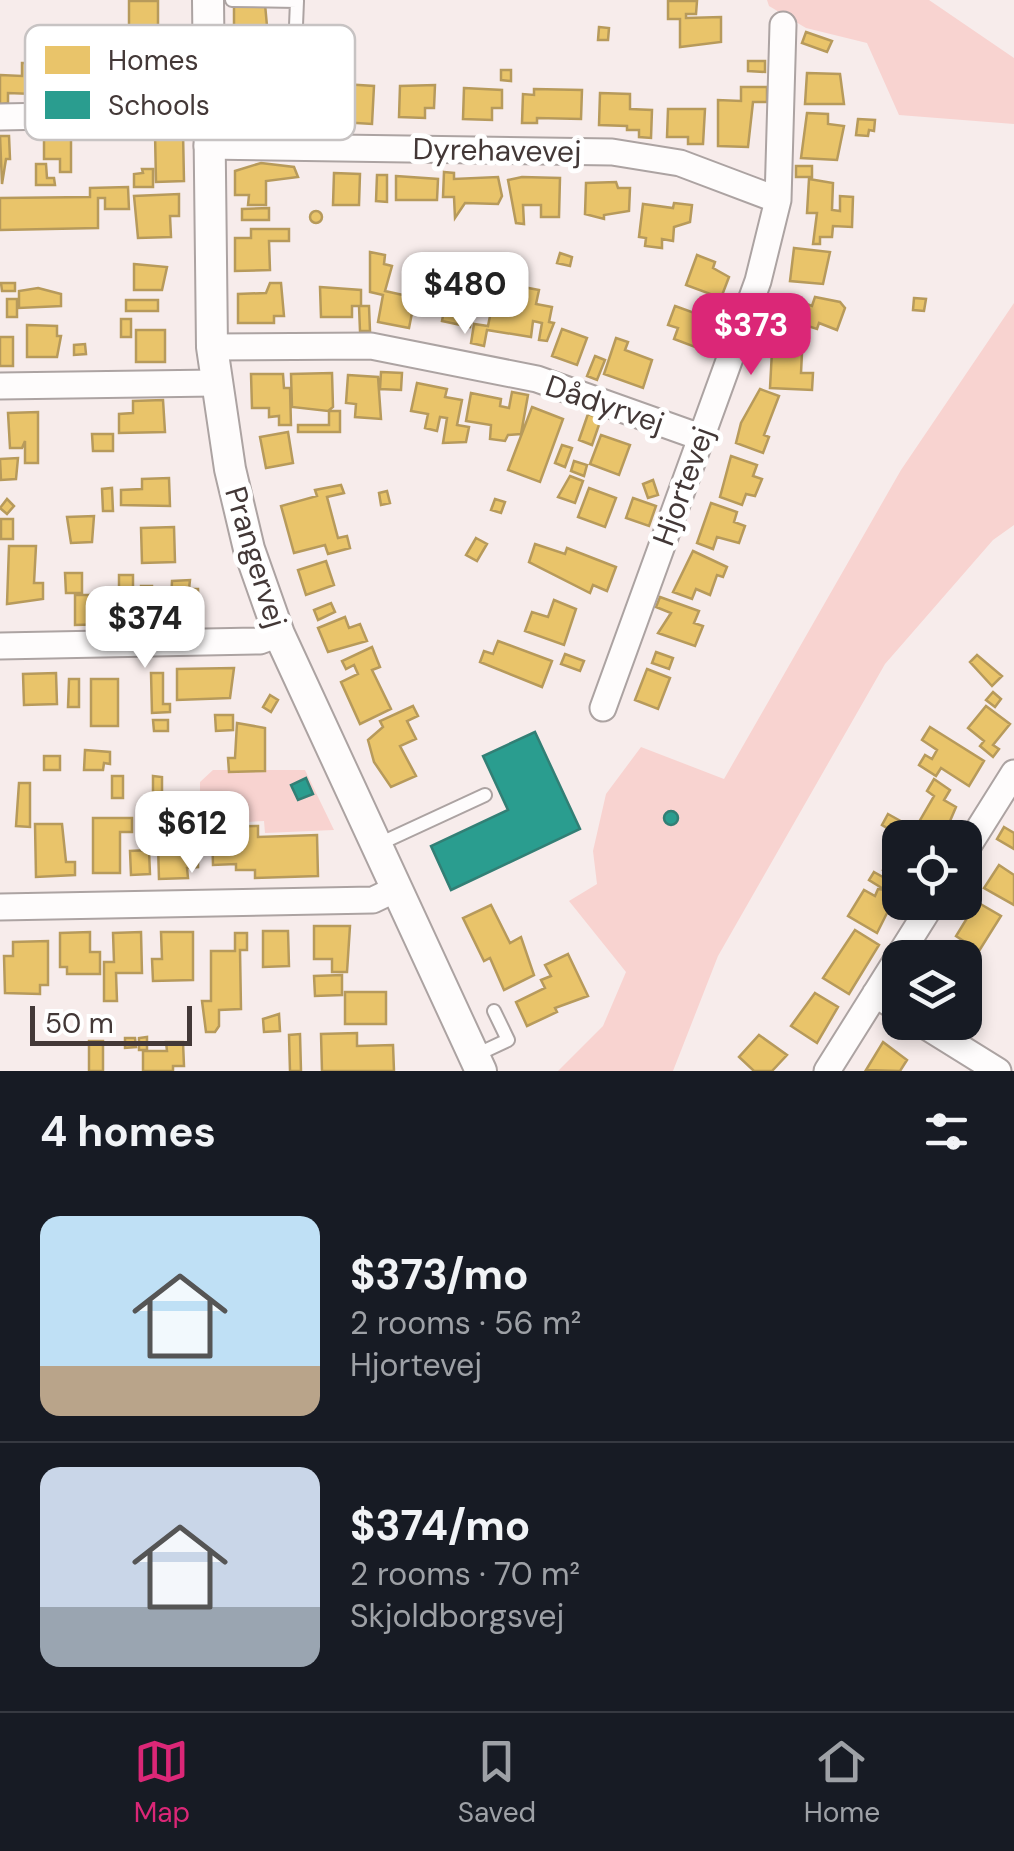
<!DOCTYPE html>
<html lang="en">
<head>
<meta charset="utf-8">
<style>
  body { margin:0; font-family:"DM Sans",sans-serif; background:#20242c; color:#f1f3f6; height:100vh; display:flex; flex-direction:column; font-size:38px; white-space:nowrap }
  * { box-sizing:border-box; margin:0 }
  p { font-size:32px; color:#9ea1a6 }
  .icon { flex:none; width:55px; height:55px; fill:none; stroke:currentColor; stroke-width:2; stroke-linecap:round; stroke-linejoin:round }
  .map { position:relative; height:1071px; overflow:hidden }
  .panel { display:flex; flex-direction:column; background:#171b24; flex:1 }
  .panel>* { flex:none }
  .fabs { position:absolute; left:882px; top:820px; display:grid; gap:20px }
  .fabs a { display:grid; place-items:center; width:100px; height:100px; border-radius:20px; background:#171b24; box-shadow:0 5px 15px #0003; font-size:50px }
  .scale { position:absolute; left:30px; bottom:25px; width:162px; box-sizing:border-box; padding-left:10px; border:5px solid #433837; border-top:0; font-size:28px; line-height:35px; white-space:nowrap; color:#433837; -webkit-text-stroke:8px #fff; paint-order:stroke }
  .price { position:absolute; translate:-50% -85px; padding:0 22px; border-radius:20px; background:#fff; color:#222; font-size:32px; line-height:65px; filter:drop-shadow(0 2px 5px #0008) }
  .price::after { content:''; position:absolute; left:50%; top:60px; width:30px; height:22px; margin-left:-15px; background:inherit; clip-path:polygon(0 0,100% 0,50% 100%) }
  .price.selected { background:#db2777; color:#fff }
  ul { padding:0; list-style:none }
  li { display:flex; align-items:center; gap:30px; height:250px; padding:0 40px }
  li+li { border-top:2px solid #363941 }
  li span { display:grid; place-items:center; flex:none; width:280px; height:200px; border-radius:20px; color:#555 }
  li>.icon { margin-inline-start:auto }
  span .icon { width:120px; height:120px; fill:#fffc; stroke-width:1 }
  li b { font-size:42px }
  h2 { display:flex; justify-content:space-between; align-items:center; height:120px; padding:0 40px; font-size:42px }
  .dock { display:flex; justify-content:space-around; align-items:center; height:140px; border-top:2px solid #363941; background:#171b24; font-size:28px; color:#9ea1a6 }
  .dock a { display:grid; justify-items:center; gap:5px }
  .dock .selected { color:#db2777 }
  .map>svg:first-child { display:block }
  .green { fill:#f8d3d0 }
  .homes { fill:#e9c46a; stroke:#b79a5b; stroke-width:2.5 }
  .schools { fill:#2a9d8f; stroke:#327f75; stroke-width:2.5 }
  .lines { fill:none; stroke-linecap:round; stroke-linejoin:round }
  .service-casing { stroke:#aca3a2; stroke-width:16 }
  .minor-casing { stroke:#aca3a2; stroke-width:29 }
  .tertiary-casing { stroke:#aca3a2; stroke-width:34 }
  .service { stroke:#fefcfc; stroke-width:12 }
  .minor { stroke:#fefcfc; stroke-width:25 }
  .tertiary { stroke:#fefcfc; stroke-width:30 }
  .labels { text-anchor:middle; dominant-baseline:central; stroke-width:10; stroke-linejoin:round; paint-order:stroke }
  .street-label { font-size:30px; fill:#433837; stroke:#fff }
  .key { fill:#fff; stroke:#c7c3c3; stroke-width:2.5 }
  .key-label { font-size:28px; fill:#433837 }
</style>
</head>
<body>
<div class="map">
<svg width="1014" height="1071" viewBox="0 0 1014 1071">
  <rect width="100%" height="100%" fill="#f7eceb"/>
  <path class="green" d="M767,0H929L1014,58V124L899,115L867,43L806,28L769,6Z
    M1014,303V525L993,540L885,664L718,956L673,1071H558L603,1026L626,972L569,901L597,884L593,851L606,794L641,747L724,779L901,470Z
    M213,770H305L334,830L265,833L264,821L227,823L226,813L200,814V782Z"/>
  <path class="homes" d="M129,1H158V43L104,47V36H129Z
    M668,1H697L696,14H686V18L721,17V42L680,47V19H668Z
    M234,4H265L270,59H276V115L271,120H233V67H244L243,60H234Z
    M599,27L609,28L608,40H598Z
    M806,32L832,41L827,52L802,43Z
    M748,61H765V72L748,71Z
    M22,63H33V94L8,93V103L0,104V75L22,76Z
    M501,70H511V81L501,80Z
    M807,73L840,74L844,104H805Z
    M343,84L374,86L372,124L341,122Z
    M435,85L434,108H425V118L399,117L400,86Z
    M741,87H767V102H753L748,147L718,146V100L741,101Z
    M464,88L502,90V108H492V120L463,119Z
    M534,89L582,90L581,119L537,118V123H522L523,94L534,95Z
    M600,93L630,94V109L652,110L651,138L639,137V130H627V126L599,125Z
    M668,109H705L703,144H688V137H667Z
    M807,113L828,114V124L844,126L837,160L801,158Z
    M858,119L875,120L874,131L869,130L868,136L856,135Z
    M183,132L184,181L156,182L155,133Z
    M44,135H71V172H60V159H44Z
    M0,136H9L10,159H6L2,184Z
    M261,163L294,167L298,177L266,181V205H248L249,195H235V171Z
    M36,164H46L47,178H54L55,185H36Z
    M796,166H812V177H796Z
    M142,169H153V187H134V174L143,173Z
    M444,172L454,173V179L498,177L502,196L498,204L465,203L455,218L454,197H443Z
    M334,173L360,174L359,205H333Z
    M377,175H387V202L376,201Z
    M396,176L438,179L437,200H396Z
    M522,177L560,178L559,217H541V205H523L524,224L516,223L508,180Z
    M809,179L833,183L832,210L840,211V196L853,197L852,227L833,226L832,237H820V244H813L817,213H807Z
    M616,182L618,188H630L629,211L604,215V219L585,214L586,183Z
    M128,187L129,209H105V198H98V228L0,230V198L90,197V188Z
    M179,194V216H170L171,237L138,238L134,196Z
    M674,203L692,205L690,222L674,227L673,241L662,239V248L645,246L646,238L639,237L643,204L673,208Z
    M269,208V220H242V209Z
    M310 217a6 6 0 1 1 12 0a6 6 0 1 1-12 0Z
    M251,229H289V241H269L270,270L235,271V238H251Z
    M794,248L830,252L823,284L790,281Z
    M370,252L385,255L384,264L392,266L385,291L403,295L408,272L432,277L427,305L414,303L409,328L378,322L383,295L370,292Z
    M560,253L572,257L570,266L557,263Z
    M697,255L715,262L713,268L729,277L721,298L686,285Z
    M500,263L511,265L509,278L498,277Z
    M134,264L167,267L162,290H134Z
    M451,274L489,281L483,307L474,305L470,327L442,321Z
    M1,283H15V291H2Z
    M270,283H281L284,316H274V323H238V294L266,293Z
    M502,283L539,290L536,304L552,307L549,322L554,323L547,341L539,340L542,323L533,321L531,337L487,330L484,346L471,343L474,324L488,326L493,301L499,302Z
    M320,287L361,290V306H369L370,331H360L359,306H352V317H321Z
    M38,288L61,294V306L19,308V291Z
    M785,296L812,306L815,297L840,302L845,308L837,330L819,323L817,329L805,325L804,329L777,320Z
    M914,298L926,299L924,311L913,310Z
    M7,299H17V317H7Z
    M126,300H158V311H126Z
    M675,306L697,314L699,308L714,319L703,350L674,339L678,328L668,325Z
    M121,319H131V337H121Z
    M27,325L57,326V336H61L57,357H27Z
    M562,329L587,338L577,365L552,356Z
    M136,330H165V362H136Z
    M0,337H13V366H0Z
    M616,338L628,342L625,350L652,360L643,388L604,374Z
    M85,344L86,354L74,355V345Z
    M772,351L802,353L801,373H813L812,390L770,388Z
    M595,356L605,360L597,380L587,376Z
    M381,372L402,373L401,390L380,389Z
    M332,373L333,407L328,411L292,407L291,374Z
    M251,374H283L284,388H290L291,425H279V416L269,417V408H252Z
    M348,375L378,377L381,419L355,417L356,404L346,403Z
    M417,383L447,389L445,397L462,400L457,425L469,427L466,442L443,443L447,418L440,417L437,431L425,428L428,414L411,411Z
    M760,389L779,396L764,435L769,437L763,453L736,443L741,423Z
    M512,392L528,395L521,434L508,435L505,441L490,439L491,425L466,421L471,393L501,399L500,406L509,408Z
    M163,400L165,432L119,433V414L133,413V401Z
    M532,407L563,419L540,482L508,470Z
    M329,411H340V432H298V425H329Z
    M38,412V463H25V441L22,448H10L8,413Z
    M588,414L601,419L592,445L579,440Z
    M288,432L293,463L266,468L260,437Z
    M92,434H113V451H93Z
    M601,435L630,445L619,475L590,464Z
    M562,445L572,448L565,467L555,463Z
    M731,456L757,465L753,476L762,479L755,496L746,494L742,505L720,497Z
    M18,458L16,479L1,480L0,459Z
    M574,461L587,465L584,476L571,471Z
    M570,476L583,481L575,503L558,497Z
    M169,478L170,506L121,505V490L142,489V479Z
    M653,480L658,495L648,498L643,484Z
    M341,485L344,493L327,497L338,538L347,536L350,548L328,554L325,545L294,553L281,506L317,496L315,490Z
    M112,488L113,511H103L102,489Z
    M589,488L616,498L605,527L578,517Z
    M387,491L390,503L381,505L379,493Z
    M633,498L656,506L649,526L626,518Z
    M7,499L14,506L7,514L0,508Z
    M495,499L505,502L501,513L491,510Z
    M711,503L737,512L734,522L745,526L739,543L717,537L713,549L697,543Z
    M94,516L92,542L71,543L67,517Z
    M1,519H13V539H1Z
    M174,527L175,562L142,563L141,528Z
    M476,538L487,544L477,561L466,555Z
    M535,544L565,554L567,548L616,567L607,591L593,585L590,593L529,562Z
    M9,546H36L34,583H43V599L7,604Z
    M693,551L727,567L723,577L717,575L710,595L696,589L692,599L673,592Z
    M326,561L334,585L306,595L298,570Z
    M65,573H82V593H66Z
    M119,575H133V591L119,592Z
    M190,580L189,589H198L199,624L170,625L172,581Z
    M141,586H152V599H162V616H141Z
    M75,595H110L111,624L75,625Z
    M660,597L699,611L694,623L703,626L695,646L658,633L671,613L656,607Z
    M554,600L576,609L564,645L525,631L532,612L548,617Z
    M331,603L335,612L318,620L314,610Z
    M345,617L349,628L360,624L367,641L328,652L318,628Z
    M498,641L552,661L542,687L480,662L484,651L493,654Z
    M372,647L380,667L372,670L391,709L360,724L341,682L358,674L354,665L346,669L342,661Z
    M656,652L673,658L669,669L652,663Z
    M565,654L584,661L580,671L561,664Z
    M977,655L1002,676L992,686L970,662Z
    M234,668L230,698L177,700V669Z
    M647,669L670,678L658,709L635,700Z
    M56,673L57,704L24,705L23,674Z
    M151,673H163V704H170V712L152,713Z
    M69,679H79V707H68Z
    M91,679H118V726H91Z
    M993,692L1001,699L995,707L986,700Z
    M270,695L278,700L271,712L263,707Z
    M413,706L418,716L407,721L416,739L400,746L416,776L391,787L374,762L368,740L383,727L380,721Z
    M986,706L1010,724L993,745L999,749L993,757L980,746L984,741L968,728Z
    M215,715H233V730L216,731Z
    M153,720H168V731H154Z
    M237,723L265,728V771L229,772L228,758H235Z
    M930,727L984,761L969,786L941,768L936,776L919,765L925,755L932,759L937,750L922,740Z
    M85,750L110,752V764L104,763L103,770H84Z
    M44,756H60V770H44Z
    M112,776H123V798H112Z
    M153,776L162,777V792H153Z
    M934,779L950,790L944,800L956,807L944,835L919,822L934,796L927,791Z
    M19,783H30V827L16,826Z
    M153,812H165V840L154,841Z
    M888,814L904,823L897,834L882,825Z
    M93,818H132V832H120V873H93Z
    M35,824H62L66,862H75V875L36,877Z
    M258,826V837L317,835L318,876L255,878V870H236V864L213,865L212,827Z
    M1004,827L1014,833V849L997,839Z
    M900,843V887L896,885L899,879L883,870Z
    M158,845H187V853H198V867L187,868L188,878L159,879Z
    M149,850L150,874L131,875L130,851Z
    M999,865L1014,875V905L984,888Z
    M874,872L890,881L886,889L896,895L877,933L848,916L864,890L875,896L878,889L885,890L869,880Z
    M977,902L1001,916L979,951L956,936Z
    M491,905L510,943L521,937L534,975L504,990L490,958L484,961L463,918Z
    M314,926H350L347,972H332V959H314Z
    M855,930L879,945L849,994L823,978Z
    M263,931H288L289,966L263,967Z
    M90,932V952H100V974H67V967H60V933Z
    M141,932L142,973H116L117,1001H104V962H114L113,933Z
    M161,932H193V980L153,981L152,959H162Z
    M235,933H247V950H240L241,1009L219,1010V1026L215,1032H206L202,1001H211V951H235Z
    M48,941V985H40V994L5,993L4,956H13V942Z
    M568,954L588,996L555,1008L557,1012L527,1026L516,1002L545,988L541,980L551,976L545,965Z
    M342,975V995L315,996L314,976Z
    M965,990L977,997L965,1017Z
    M345,992H386V1024H345Z
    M815,993L838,1007L817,1043L791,1026Z
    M279,1014L280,1031L264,1032L263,1019Z
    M357,1033V1046L393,1045L394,1071H322L321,1034Z
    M300,1034L301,1071H290L289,1035Z
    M759,1035L787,1055L772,1071H754L739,1057Z
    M147,1037V1050H139V1038Z
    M125,1038H135L136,1047L125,1048Z
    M89,1041H103V1071H89Z
    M166,1042H183L184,1066H173V1071H143V1051H167Z
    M883,1042L907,1060L900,1071L866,1070Z"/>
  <path class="schools" d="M535,732L580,829L451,890L431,846L508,810L483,756Z
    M306,778L313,794L298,800L291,785Z
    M664 818a7 7 0 1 1 14 0a7 7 0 1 1-14 0Z"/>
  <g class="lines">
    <g class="service-casing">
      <path id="service" d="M232,0L297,1L295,50
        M379,844L485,795
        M476,1055L508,1040L494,1011"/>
    </g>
    <g class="minor-casing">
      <path id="minor" d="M0,117L207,113
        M207,146L612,152L680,163L778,200
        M212,347L371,346L537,379L700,437
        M0,386L215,383
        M0,646L260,641L279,634
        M603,708L758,281L778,200L783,25
        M965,851L1014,773
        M0,907L373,900L394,890
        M875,994L900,1010
        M919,1022L998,1071
        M827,1071L933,902"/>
    </g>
    <g class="tertiary-casing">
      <path id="tertiary" d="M208,0L212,347L230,469L249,549L279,634L481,1071"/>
    </g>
    <use href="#service" class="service"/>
    <use href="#minor" class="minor"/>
    <use href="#tertiary" class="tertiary"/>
  </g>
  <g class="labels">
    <g class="street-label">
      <text transform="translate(497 150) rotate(1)">Dyrehavevej</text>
      <text transform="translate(605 404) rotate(19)">Dådyrvej</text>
      <text transform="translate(683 486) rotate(-70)">Hjortevej</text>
      <text transform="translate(256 557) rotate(73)">Prangervej</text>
    </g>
  </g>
  <rect x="25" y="25" width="330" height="115" rx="15" class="key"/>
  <rect x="45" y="46" width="45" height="28" fill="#e9c46a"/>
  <rect x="45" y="91" width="45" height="28" fill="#2a9d8f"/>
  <g class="key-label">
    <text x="108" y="70">Homes</text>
    <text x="108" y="115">Schools</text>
  </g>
</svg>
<div class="fabs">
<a><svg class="icon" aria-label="locate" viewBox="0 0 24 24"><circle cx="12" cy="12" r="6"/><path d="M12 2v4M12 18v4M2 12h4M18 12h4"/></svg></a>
<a><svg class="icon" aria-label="layers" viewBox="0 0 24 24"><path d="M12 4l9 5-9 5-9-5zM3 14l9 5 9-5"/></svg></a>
</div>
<div class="scale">50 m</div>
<b class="price" style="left:465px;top:337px">$480</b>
<b class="price selected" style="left:751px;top:378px">$373</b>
<b class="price" style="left:145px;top:671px">$374</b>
<b class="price" style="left:192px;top:876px">$612</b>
</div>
<section class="panel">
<h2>4 homes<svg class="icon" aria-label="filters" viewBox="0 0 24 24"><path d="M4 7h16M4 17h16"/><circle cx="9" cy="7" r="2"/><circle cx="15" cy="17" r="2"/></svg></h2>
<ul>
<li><span style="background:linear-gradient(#bfe0f5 75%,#b9a48a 0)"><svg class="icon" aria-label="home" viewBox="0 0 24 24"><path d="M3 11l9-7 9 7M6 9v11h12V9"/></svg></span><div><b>$373/mo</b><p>2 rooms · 56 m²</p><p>Hjortevej</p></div></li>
<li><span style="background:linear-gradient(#c9d6e8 70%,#9aa5b1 0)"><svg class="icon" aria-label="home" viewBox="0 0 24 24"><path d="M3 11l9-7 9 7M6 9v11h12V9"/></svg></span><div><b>$374/mo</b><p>2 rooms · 70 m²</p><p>Skjoldborgsvej</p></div></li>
</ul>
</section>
<nav class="dock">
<a class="selected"><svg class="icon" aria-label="map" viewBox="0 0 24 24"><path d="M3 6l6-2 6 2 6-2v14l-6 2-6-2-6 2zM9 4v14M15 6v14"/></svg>Map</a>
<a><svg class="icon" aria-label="saved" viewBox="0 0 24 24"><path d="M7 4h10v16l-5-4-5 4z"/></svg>Saved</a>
<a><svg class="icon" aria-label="home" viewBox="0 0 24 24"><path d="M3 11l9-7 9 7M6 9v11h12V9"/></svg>Home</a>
</nav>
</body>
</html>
